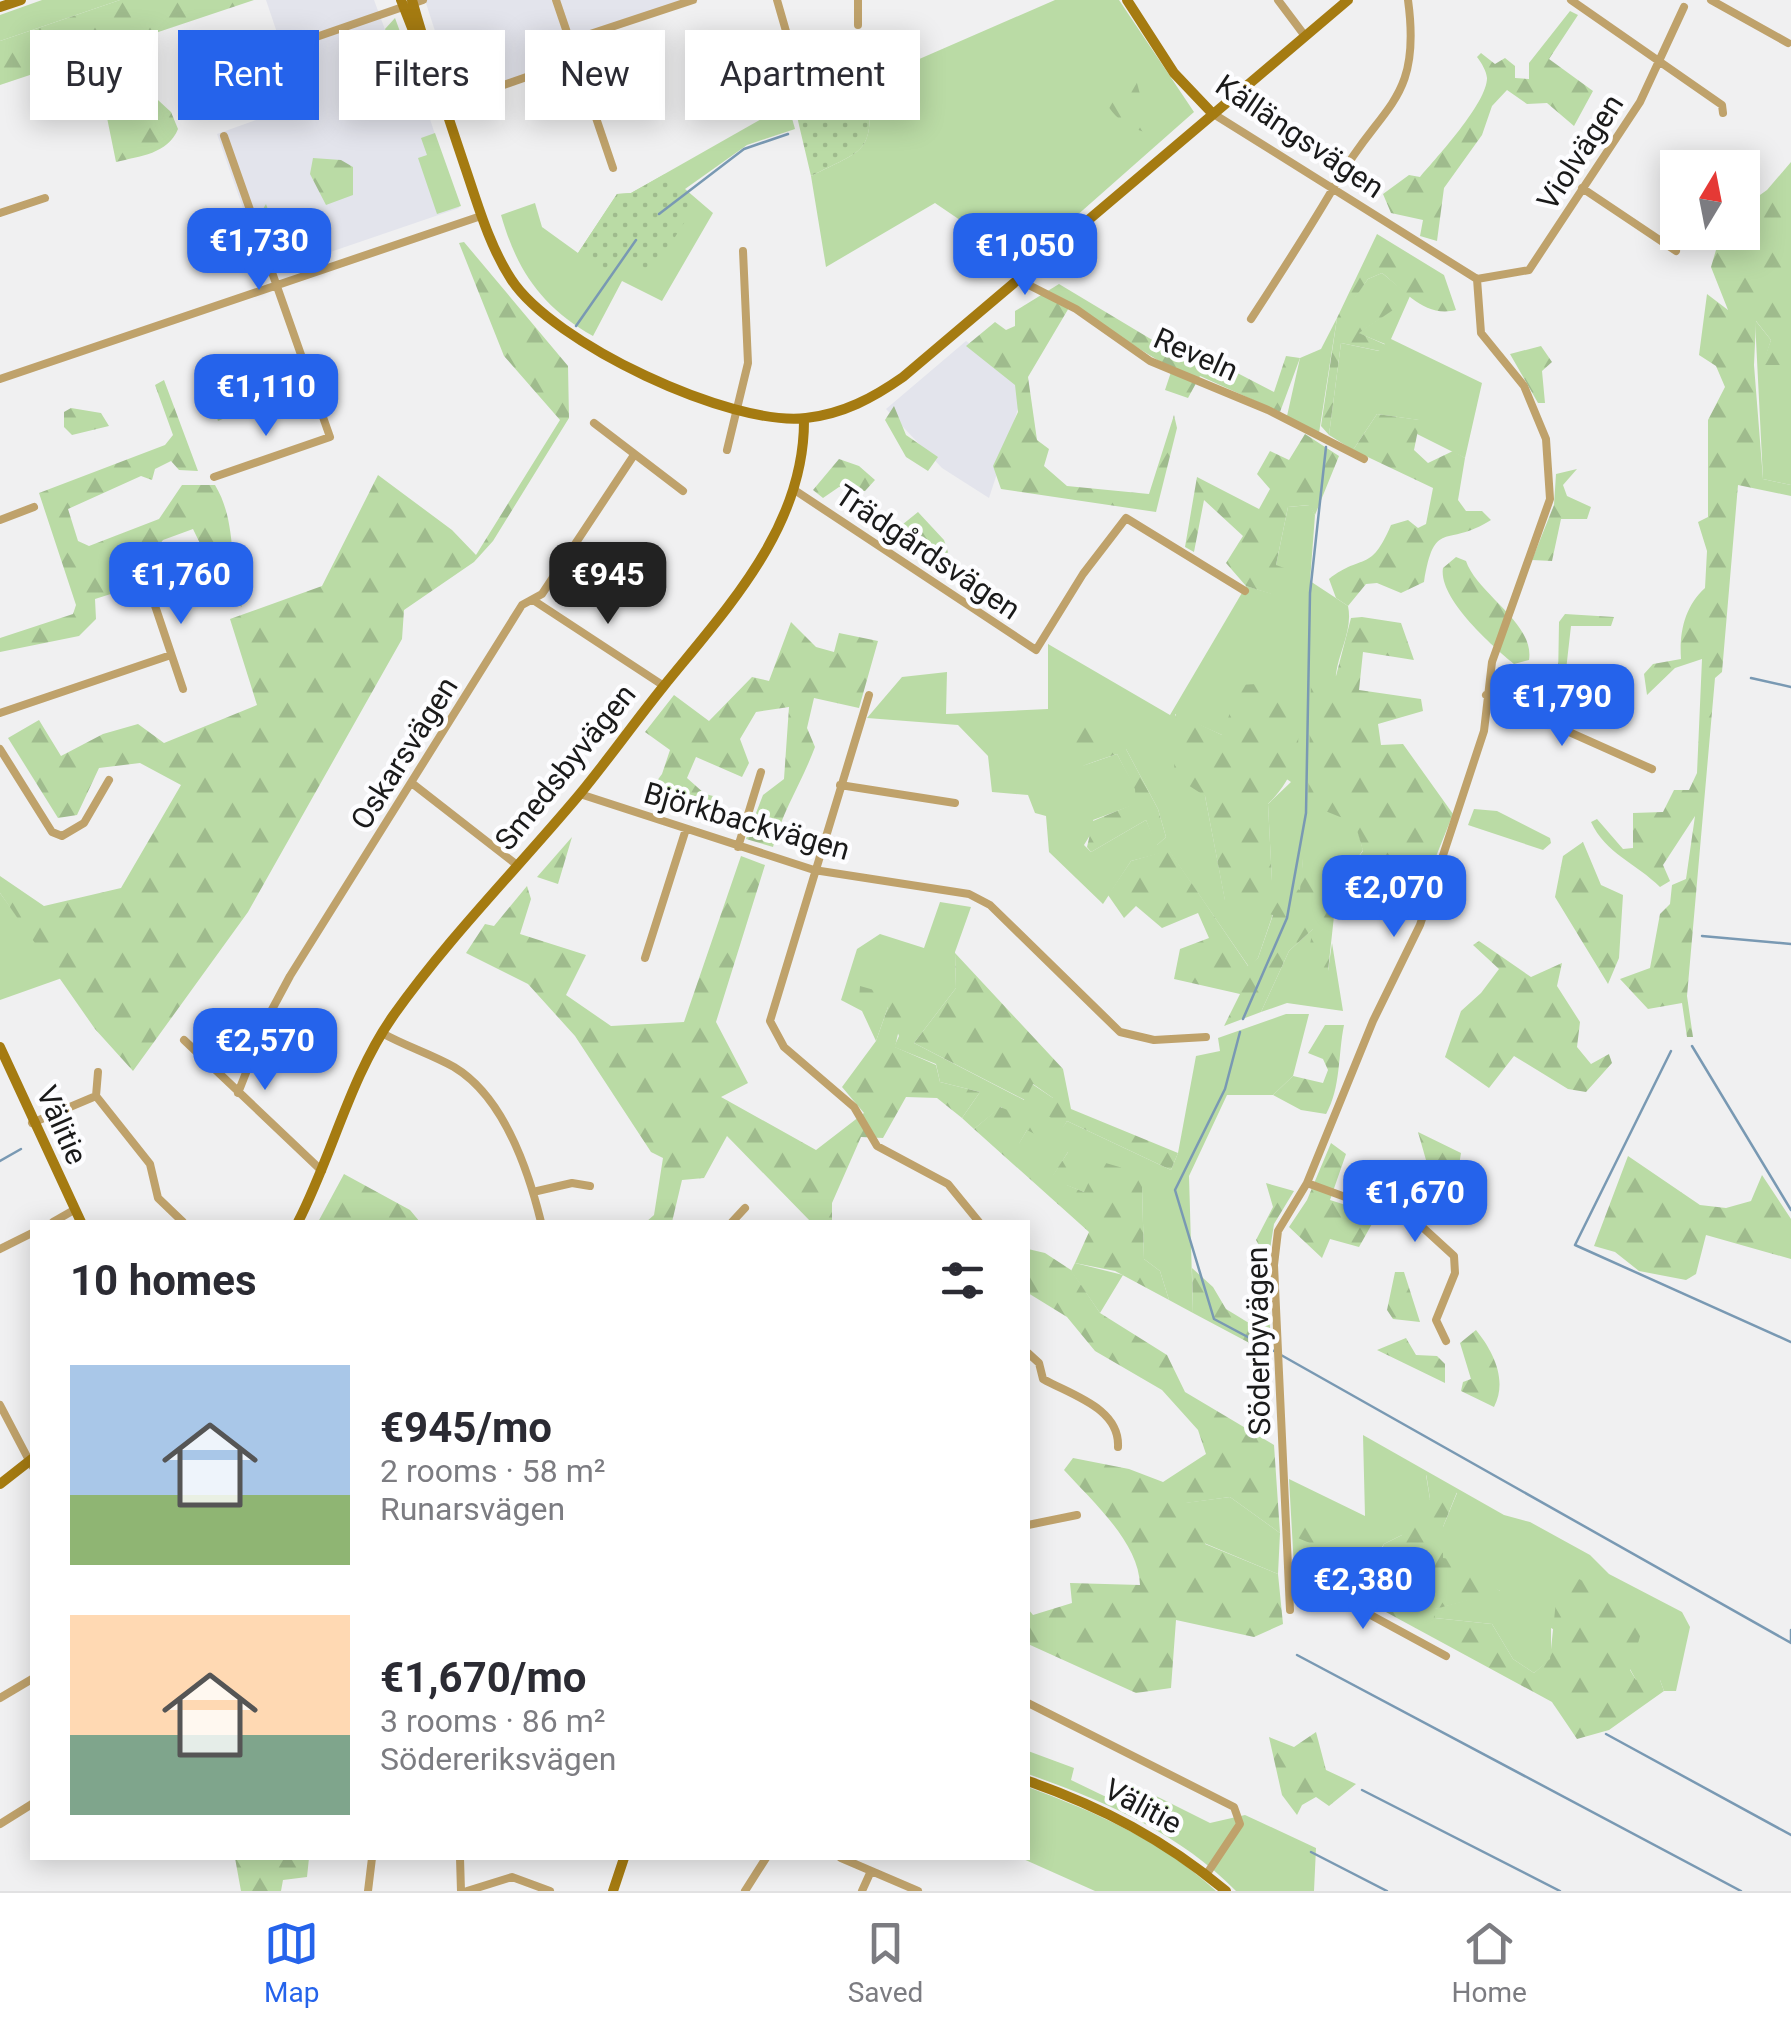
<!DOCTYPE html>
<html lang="en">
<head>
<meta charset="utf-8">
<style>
  body { margin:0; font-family:Roboto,sans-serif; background:#f7f7f7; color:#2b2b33; height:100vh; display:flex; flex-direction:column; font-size:38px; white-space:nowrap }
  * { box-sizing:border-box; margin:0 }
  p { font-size:32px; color:#7c7c81 }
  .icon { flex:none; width:55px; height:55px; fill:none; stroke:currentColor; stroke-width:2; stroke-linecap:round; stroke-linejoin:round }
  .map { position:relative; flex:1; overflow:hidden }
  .drawer { position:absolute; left:30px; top:1220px; width:1000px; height:640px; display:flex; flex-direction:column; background:#fff; border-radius:0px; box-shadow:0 5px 25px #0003 }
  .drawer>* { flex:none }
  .guide { position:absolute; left:30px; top:30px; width:1000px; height:90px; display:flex; gap:20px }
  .needle { width:65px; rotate:10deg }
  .buttons { position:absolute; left:1660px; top:150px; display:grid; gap:20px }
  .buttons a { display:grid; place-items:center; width:100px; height:100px; border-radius:0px; background:#fff; box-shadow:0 5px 25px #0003; font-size:50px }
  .price { position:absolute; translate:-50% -85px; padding:0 22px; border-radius:20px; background:#2563eb; color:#fff; font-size:32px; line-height:65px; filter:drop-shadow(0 2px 5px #0008) }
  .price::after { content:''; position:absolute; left:50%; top:60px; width:30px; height:22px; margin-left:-15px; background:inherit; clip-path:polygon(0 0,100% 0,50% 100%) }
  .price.current { background:#222; color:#fff }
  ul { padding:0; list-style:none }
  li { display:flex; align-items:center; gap:30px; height:250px; padding:0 40px }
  li span { display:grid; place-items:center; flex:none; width:280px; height:200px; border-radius:0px; color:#555 }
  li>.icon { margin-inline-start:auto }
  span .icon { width:120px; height:120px; fill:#fffc; stroke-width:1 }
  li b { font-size:42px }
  h2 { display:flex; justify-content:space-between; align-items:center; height:120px; padding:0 40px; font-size:42px }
  .tag { padding:0 35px; border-radius:0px; background:#fff; box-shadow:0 5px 25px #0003; font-size:35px; line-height:90px }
  .tag.current { background:#2563eb; color:#fff }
  .menu { display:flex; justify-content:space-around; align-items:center; height:140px; border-top:2px solid #e1e1e2; background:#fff; font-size:28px; color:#7c7c81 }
  .menu a { display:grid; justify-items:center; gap:5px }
  .menu .current { color:#2563eb }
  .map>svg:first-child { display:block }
  .built { fill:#e3e4ec }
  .green { fill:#badba5; fill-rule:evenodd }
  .forest { fill:url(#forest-firs) }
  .park { fill:url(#park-dots) }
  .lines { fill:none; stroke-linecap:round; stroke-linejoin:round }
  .stream { stroke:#7999b3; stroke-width:2.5 }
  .street { stroke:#bfa26b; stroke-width:8 }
  .secondary { stroke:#a57b11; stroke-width:10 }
  .labels { text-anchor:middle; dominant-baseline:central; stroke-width:9; stroke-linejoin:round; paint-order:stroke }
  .street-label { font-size:30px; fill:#1a1a1a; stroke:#fdfdff }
</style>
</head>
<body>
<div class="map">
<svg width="1791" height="1891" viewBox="0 0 1791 1891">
  <defs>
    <pattern id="forest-firs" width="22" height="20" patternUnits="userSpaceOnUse" patternTransform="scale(2.5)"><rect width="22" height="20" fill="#badba5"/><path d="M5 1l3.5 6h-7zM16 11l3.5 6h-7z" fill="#9fbb8d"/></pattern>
    <pattern id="park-dots" width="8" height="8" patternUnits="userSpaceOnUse" patternTransform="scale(2.5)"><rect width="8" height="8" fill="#badba5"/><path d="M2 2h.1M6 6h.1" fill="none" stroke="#9fbb8d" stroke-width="1.8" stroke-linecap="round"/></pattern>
  </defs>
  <rect width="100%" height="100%" fill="#f0f0f1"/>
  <path class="built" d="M266,0H374L400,70L413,67L459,208L266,274L217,134L301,104Z
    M425,0H680V1L566,41L572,58L464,95L454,90Z
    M966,341L1026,384L989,498L942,468L886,409Z"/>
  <path class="green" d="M42,0H120L0,41V15Z
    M1055,0H1119L1194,112L1023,263L935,203L826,267L811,176C869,147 871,154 870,87L917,60Z
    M395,18L413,67L400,71L385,29Z
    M788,104L795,129L747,145L685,189L713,213L662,301L622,281L593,336C542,307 517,271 501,215L535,203L542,227L578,253L617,194L631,193Z
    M435,133L461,206L437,214L418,158L427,155L421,138Z
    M266,204L273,224L299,216L308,227L277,239L279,247L275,248L263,209Z
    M1382,273L1410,296L1391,339L1482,383L1465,458L1415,433L1419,420L1377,414L1353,450L1329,435L1341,343L1379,351L1385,344L1358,333L1395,308L1349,305L1368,279Z
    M1337,318L1319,433L1287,416L1300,358L1321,349Z
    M1755,320L1771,340L1763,365H1791V485L1763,479Z
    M1310,505L1315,515L1310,581L1348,606C1353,630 1339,651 1336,674C1333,708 1353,816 1363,850L1345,876L1303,859L1301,891L1272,882L1268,804L1291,782L1222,735L1175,714L1205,796L1225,900L1273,914L1258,958L1249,967L1169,851L1131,861L1103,904L1049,852L1046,816L1035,813L1028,795L992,792L988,756L958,725L867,718L902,677L947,672L946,714L1048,709V644L1170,715L1246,586L1290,599L1276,565L1288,507ZM1126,749L1158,809L1166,837L1157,845L1146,820L1091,852L1084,845L1095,827L1093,820L1136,804V789L1117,754L1082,766Z
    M1474,809L1497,811L1550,838L1551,843L1543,850L1468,825Z
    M0,893L62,978L0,1000Z
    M940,902L971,907L955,952L956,988L914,1043L1024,1100L1032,1084L1053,1098L1063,1127L1067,1121L1171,1170L1178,1153L1196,1056L1220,1051L1218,1038L1286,1014H1309L1293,1076L1273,1095H1227L1189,1176L1193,1313L1169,1300L1160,1271L1144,1259L1142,1187L1084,1192L1066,1185L1068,1152L1053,1176L1018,1145L1027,1130L1001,1107L974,1129L962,1118L980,1092L940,1082L936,1064L894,1047L899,1036L888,1007L876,1041L862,1011L841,1000L857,949L880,934L924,948Z
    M1314,928L1328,971L1332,943L1343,1011L1287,1003L1261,1012L1289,951Z
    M1075,1263L1123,1275L1100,1313L1071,1271Z
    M1363,1435L1504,1515L1530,1522L1590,1555L1609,1574L1682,1612L1690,1627L1676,1691H1664L1660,1680H1636L1630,1669L1551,1628V1659L1534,1673L1513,1659L1492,1624L1435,1618L1434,1609L1500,1591L1443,1559V1527L1457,1493L1426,1475L1430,1499L1402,1535L1384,1544L1360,1580L1373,1605L1294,1567L1289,1479L1365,1516Z
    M1230,1497L1280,1533L1278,1574L1204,1543L1184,1503Z
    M1028,1751L1074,1768L1071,1780L1129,1808L1124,1780L1210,1823L1245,1815L1316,1848L1314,1891H1236C1178,1832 1104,1801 1028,1774Z
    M1028,1787C1097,1813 1161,1840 1216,1891H1095L1021,1858H1028Z"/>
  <path class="forest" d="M120,0H254L0,85V41Z
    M1570,11L1578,15L1549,59L1593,91L1574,126L1547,103L1527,104L1507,90L1492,106L1482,135L1444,188L1437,241L1420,236L1423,220L1391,213L1383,194L1409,175L1420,177C1437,157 1487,103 1487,78C1486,70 1482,64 1477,57L1481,53L1495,64L1505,58L1515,66V78L1529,79V63Z
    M116,56H130L146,89L171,112L178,129C168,154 140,156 116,162L104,103L89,69Z
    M1134,72L1144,109L1162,134C1141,136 1110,119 1105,98Z
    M313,158L341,160L353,167V195L326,205L310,174Z
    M1791,162V365H1762L1771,340L1756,321L1754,365L1763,479L1791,485V496L1738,485L1722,672L1715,678L1687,996L1693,1037H1687L1682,1003L1648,1009L1620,979L1650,968L1660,914L1670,904L1672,885L1686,879L1695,816L1663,865L1670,881L1660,887C1637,864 1605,853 1591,822L1597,819L1623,849L1633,848V813L1663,812L1674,790H1689L1697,773L1702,659L1675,668L1647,695L1644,674L1653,664L1681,659C1679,632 1685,606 1705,588L1707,551L1698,522L1708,517V420L1725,387L1716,366L1699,355L1707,294L1728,310L1711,267L1721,233L1742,232L1743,207L1767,190Z
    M1377,234L1444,275L1456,310C1425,318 1405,291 1382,273L1368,279L1350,305L1392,302L1396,308L1359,333L1386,345L1380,351L1341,343L1329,435L1321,426L1337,318Z
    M464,242L568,366L569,418L493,541L474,562L404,610L402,639L248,912L133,1071L95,1029L0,893V876L44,906L121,888L181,785L140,763L99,768L77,815L58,818L8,738L39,720L61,756L103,734L138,724L164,743L257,705L230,619L322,586L378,475L452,530L476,555L560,420L504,356L459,243Z
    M1059,284L1199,368L1220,364L1274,392L1286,356L1300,358L1280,412L1200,376L1188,398L1165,390L1172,369L1070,306L1028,377L1037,440L1049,449L1044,466L1067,486L1149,494L1174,415L1177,428L1156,512L1001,489L993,466L1018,412L1015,385L966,346L995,322L1006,330L1015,326V311Z
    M1541,346L1552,362L1542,371L1545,403H1538L1510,354Z
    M226,375L252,390L260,403L218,421L205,381Z
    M164,380L198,471L179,470L171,461L155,469L152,480L141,476L68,509L78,541L89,546L159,519L182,485H215C238,523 228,566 242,607L226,597L193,529L163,540L144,564L127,576L136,586L95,599L96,619L79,636L0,652V638L73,614L76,605L39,493L165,445L173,435L155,385Z
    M894,406L906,435L938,457L928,471L906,457L885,420Z
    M71,408L101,413L109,426L72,435L64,427V412Z
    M1377,414L1420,420L1414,450L1428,463L1453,451L1465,458L1458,500L1466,511H1482L1491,520C1445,549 1435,517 1424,582L1401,593L1377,583L1366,584L1348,606L1336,598L1329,579C1364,552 1370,574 1391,525L1408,520L1418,528L1426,524L1433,488L1353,450Z
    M1305,434L1339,456L1315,515L1309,505L1288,507L1276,565L1303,575L1290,600L1246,586L1226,563L1243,536L1204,500L1194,552L1185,547L1197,477L1259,509L1270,489L1257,474L1270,451L1289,460Z
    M839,459L859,466L875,480L865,491L839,487L823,498L813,490Z
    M1577,469L1563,485L1567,496L1591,507L1587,519H1561L1552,561L1532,560L1554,505L1556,474Z
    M918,512L944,540L948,552L937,568L887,537Z
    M1456,557L1466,561C1477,594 1535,623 1529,660L1514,664C1491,645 1438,598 1443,568Z
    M1565,614L1614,617L1611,626H1571L1565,679L1558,680L1559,622Z
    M1362,617L1401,623L1414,660L1363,652L1359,690L1421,699L1423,711L1378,724L1381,745L1403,744L1453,814L1421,894L1335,907L1328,971L1305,970L1313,929L1289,951L1261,1012L1224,1026L1240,994L1174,979L1180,949L1209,938L1198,913L1162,928L1136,906L1124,918L1108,895L1131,861L1169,850L1248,966L1258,958L1273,915L1225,901L1205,796L1174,776L1176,713L1222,735L1240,685L1290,682C1302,731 1306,766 1268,804L1272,881L1300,890L1303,858L1345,876L1363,851L1355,823L1308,804L1311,681L1336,676L1351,618Z
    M791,622L816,647L834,652L839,633L878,641L859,708L814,698L807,728L815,747C802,782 782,812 773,847L746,839L763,795L784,779L789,707L756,712L740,739L749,763L742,777L696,757L687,778L705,794L721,798L715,825L642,801L662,774L670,750L645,732L674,695L709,721L752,677L769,681Z
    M1085,723L1126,749L1158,809L1166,837L1156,846L1146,820L1091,852L1087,847L1093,821L1136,803L1135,789L1117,754L1081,766L1072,744Z
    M572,837L558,884L537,877Z
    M1583,842L1601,885L1623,895L1619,958L1608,984L1555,897L1563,856Z
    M741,856L765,865L716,1022L748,1083L721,1097L816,1150L864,1113L842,1087L876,1041L888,1007L859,999L860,986L906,999L895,1047L936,1065L940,1082L980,1092L962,1118L937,1098L906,1097L883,1138L861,1137L832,1203V1222H811L727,1136L704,1178L682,1180L672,1222H646L654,1215L663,1158L651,1152L575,1036L528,984L466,953L485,924L494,926L527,886L531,899L520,934L586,955L566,995L611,1026L684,1022Z
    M1479,941L1531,977L1562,963L1557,986L1580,1022L1577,1047L1591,1064L1609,1054L1612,1063L1586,1092L1568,1089L1514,1056L1489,1088L1445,1057L1461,1011L1481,993L1499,969L1473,945Z
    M955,953L1063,1069L1071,1109L1178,1153L1171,1170L1067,1121L1063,1128L1045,1113L1053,1098L1033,1084L1025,1100L914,1043L956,988Z
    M1325,1025H1344C1338,1054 1341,1088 1326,1114L1301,1110L1273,1095L1293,1076L1323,1083L1328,1070L1323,1059L1308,1053Z
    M1000,1107L1066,1133L1056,1145L1027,1130L1019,1144L1035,1147L1053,1175L1070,1149L1067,1185L1084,1192L1099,1161L1133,1171L1142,1187L1144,1259L1160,1271L1169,1300L1115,1271L1075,1263L1089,1232L974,1129Z
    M1418,1132L1461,1153L1452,1209L1434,1202L1431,1188L1410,1167L1426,1160Z
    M1331,1143L1346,1154L1330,1200L1377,1215L1359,1247L1330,1239L1322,1258L1289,1227L1307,1200Z
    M1628,1156L1700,1205L1726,1208L1751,1201L1762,1175L1791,1219V1259L1706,1235L1696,1274L1686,1280L1639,1271L1615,1252L1594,1246Z
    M344,1174L410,1210L420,1222H318Z
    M1266,1183L1294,1191L1274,1224L1268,1262L1256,1240L1273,1207Z
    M1028,1249L1045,1253L1071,1270L1100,1313L1167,1355L1185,1392L1274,1445L1280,1533L1230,1497L1186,1503L1211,1519L1205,1544L1278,1574L1283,1624L1254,1637L1176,1620L1171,1688L1136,1693L1028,1644V1609L1033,1615L1072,1603L1070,1583L1140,1585C1139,1542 1091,1500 1064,1470L1073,1458L1129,1469L1163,1482L1206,1454L1198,1430L1162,1390L1095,1351L1067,1317L1028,1293Z
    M1192,1268L1213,1287L1226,1309L1262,1331L1261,1313H1269L1272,1355L1193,1313Z
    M1395,1272H1404L1420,1322L1393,1319L1387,1310Z
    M1476,1330C1493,1351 1508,1380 1494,1407L1461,1391L1463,1382L1471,1379L1460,1343Z
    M1406,1338L1416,1355L1437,1356L1445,1364V1383L1377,1350Z
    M1426,1473L1457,1492L1443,1527V1558L1464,1561L1501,1592L1435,1609V1618L1492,1624L1513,1659L1534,1673L1550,1659L1556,1601L1579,1579L1647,1613L1630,1670L1636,1680H1660L1664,1691L1609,1730L1577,1739L1552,1702L1373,1605L1360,1580L1358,1559L1378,1557L1384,1544L1402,1535L1406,1511L1430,1499Z
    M1292,1522C1315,1527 1337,1535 1341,1561L1334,1567L1317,1546L1293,1536Z
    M1316,1732L1326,1770L1356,1784L1329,1806L1316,1797L1302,1805L1297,1815L1282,1795L1269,1737L1294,1747Z
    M235,1858H309L307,1877L283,1880L281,1891H241Z"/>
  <path class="park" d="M879,74L882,80L870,88C871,154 869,147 811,176L795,108L799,103L805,109L814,103L810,83Z
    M665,174L698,201L652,273L621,255L608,273L578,253L617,194L631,193Z"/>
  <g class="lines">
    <path class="stream" d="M659,214L744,149L788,134
      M576,326L636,240
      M1751,678L1791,687
      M1702,936L1791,944
      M1243,1019L1287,918L1306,813L1310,593L1326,447
      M1240,1032L1225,1089L1175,1190L1214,1319L1274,1351
      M1692,1046L1791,1210
      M1671,1051L1575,1245L1791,1342
      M0,1161L21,1149
      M1281,1355L1791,1643
      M1791,1643V1630
      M1297,1655L1741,1891
      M1606,1734L1791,1835
      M1362,1790L1560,1891
      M1311,1852L1387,1891"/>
    <path class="street" d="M556,0L613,168
      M777,0L803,90
      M858,0V25
      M1278,0L1305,36
      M1571,0L1722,105L1723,113
      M1711,0L1788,43
      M569,41L693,0
      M296,44L423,0
      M444,106L575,60
      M1212,113L1477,279
      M1582,188L1676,251
      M0,213L45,198
      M1017,279L1076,309L1150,361L1268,410L1364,459
      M1477,279L1529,270L1640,102L1684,7
      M1251,319C1281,273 1311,227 1338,180C1381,104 1422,102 1408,0
      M0,379L481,216
      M594,423L683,491
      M727,450L748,363L743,251
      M214,477L330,437L224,136
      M796,491L1036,650L1083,574L1126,518L1245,591
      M0,520L34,507
      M145,576L183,689
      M533,600L664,686
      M869,695L770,1021L784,1047L854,1107L877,1146L948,1184L979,1222
      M1486,695L1652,769
      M0,713L171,655
      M0,749L52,832L62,836L84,823L109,780
      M413,784L517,865
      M840,785L955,803
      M580,794L814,870L969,894L990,905L1120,1032L1154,1040L1206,1037
      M738,847L761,772
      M645,958L686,829
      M382,1033C405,1046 431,1054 454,1067C504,1097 528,1169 541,1222
      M184,1040L322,1171
      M238,1093L268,1017L290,976L522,605L542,594L634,455
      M96,1096L98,1072
      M32,1123L96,1096L150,1164L158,1198L183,1222
      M1307,1183L1419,1224L1454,1256L1455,1273L1436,1320L1446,1341
      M533,1192L572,1183L590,1186
      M53,1222L74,1210
      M732,1222L745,1208
      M0,1249L32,1233
      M1028,1353L1039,1363L1043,1379C1071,1395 1120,1408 1118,1447
      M0,1405L32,1466
      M1028,1525L1077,1515
      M1289,1576H1299L1446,1656
      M1290,1610L1274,1265L1278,1231L1307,1183L1373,1021L1420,925L1484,731L1492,662L1550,499L1546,439L1524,386L1481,333L1477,279
      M0,1698L32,1679
      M1028,1703L1234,1807L1240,1824L1206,1875
      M0,1824L32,1804
      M460,1858L461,1891
      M841,1858L918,1891
      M368,1891L372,1858
      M467,1891L512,1877L550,1891
      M745,1891L766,1858
      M862,1891L871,1871"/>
    <path class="secondary" d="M401,0L421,51
      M412,0C428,56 446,111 465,167C478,205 489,245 511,279C552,343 731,427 806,418C843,414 873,398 903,377L1348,0
      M1127,0L1174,73L1212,113
      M0,7L21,0
      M0,1047L81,1222
      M298,1222C332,1156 350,1077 393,1016C449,937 517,869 579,795C608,760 634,723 663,687C727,608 805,527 804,419
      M0,1484L32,1459
      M1028,1781C1102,1807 1165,1840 1226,1891
      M613,1891L624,1858"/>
  </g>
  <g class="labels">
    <g class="street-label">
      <text transform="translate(1300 136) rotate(34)">Källängsvägen</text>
      <text transform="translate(1580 152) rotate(-57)">Violvägen</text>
      <text transform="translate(1196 354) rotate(24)">Reveln</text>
      <text transform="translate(928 552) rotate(34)">Trädgårdsvägen</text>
      <text transform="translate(404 753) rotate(-58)">Oskarsvägen</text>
      <text transform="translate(565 767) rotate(-51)">Smedsbyvägen</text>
      <text transform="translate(747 821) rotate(16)">Björkbackvägen</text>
      <text transform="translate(62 1125) rotate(66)">Välitie</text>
      <text transform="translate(1258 1341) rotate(-91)">Söderbyvägen</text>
      <text transform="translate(1143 1806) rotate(28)">Välitie</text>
    </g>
  </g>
</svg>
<div class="buttons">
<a><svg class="needle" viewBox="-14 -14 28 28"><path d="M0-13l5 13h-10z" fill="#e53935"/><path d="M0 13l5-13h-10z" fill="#7c7c81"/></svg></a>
</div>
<b class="price" style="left:259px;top:293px">€1,730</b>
<b class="price" style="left:1025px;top:298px">€1,050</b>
<b class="price" style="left:266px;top:439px">€1,110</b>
<b class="price" style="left:181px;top:627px">€1,760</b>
<b class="price current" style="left:608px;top:627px">€945</b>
<b class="price" style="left:1562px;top:749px">€1,790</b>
<b class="price" style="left:1394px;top:940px">€2,070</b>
<b class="price" style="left:265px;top:1093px">€2,570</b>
<b class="price" style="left:1415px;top:1245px">€1,670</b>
<b class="price" style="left:1363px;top:1632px">€2,380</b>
<div class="guide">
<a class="tag">Buy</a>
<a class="tag current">Rent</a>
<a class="tag">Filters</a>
<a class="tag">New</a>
<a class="tag">Apartment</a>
</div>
<section class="drawer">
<h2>10 homes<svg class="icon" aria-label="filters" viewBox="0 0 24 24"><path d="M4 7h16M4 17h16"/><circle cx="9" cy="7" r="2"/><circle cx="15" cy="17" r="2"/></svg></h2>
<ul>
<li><span style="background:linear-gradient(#a9c7e8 65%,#8fb573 0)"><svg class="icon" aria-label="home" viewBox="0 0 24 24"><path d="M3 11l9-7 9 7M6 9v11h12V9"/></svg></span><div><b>€945/mo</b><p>2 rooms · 58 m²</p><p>Runarsvägen</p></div></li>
<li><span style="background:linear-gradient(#ffd9b3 60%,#7fa58c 0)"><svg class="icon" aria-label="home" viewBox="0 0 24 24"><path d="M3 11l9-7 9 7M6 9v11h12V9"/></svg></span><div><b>€1,670/mo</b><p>3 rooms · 86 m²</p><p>Södereriksvägen</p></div></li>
</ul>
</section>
</div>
<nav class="menu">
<a class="current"><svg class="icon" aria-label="map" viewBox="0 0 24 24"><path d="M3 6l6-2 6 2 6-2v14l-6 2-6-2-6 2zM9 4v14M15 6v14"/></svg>Map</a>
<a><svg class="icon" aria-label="saved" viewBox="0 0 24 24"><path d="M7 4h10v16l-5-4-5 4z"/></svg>Saved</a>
<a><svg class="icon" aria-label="home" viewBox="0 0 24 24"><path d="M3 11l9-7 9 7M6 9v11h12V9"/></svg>Home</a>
</nav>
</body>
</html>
